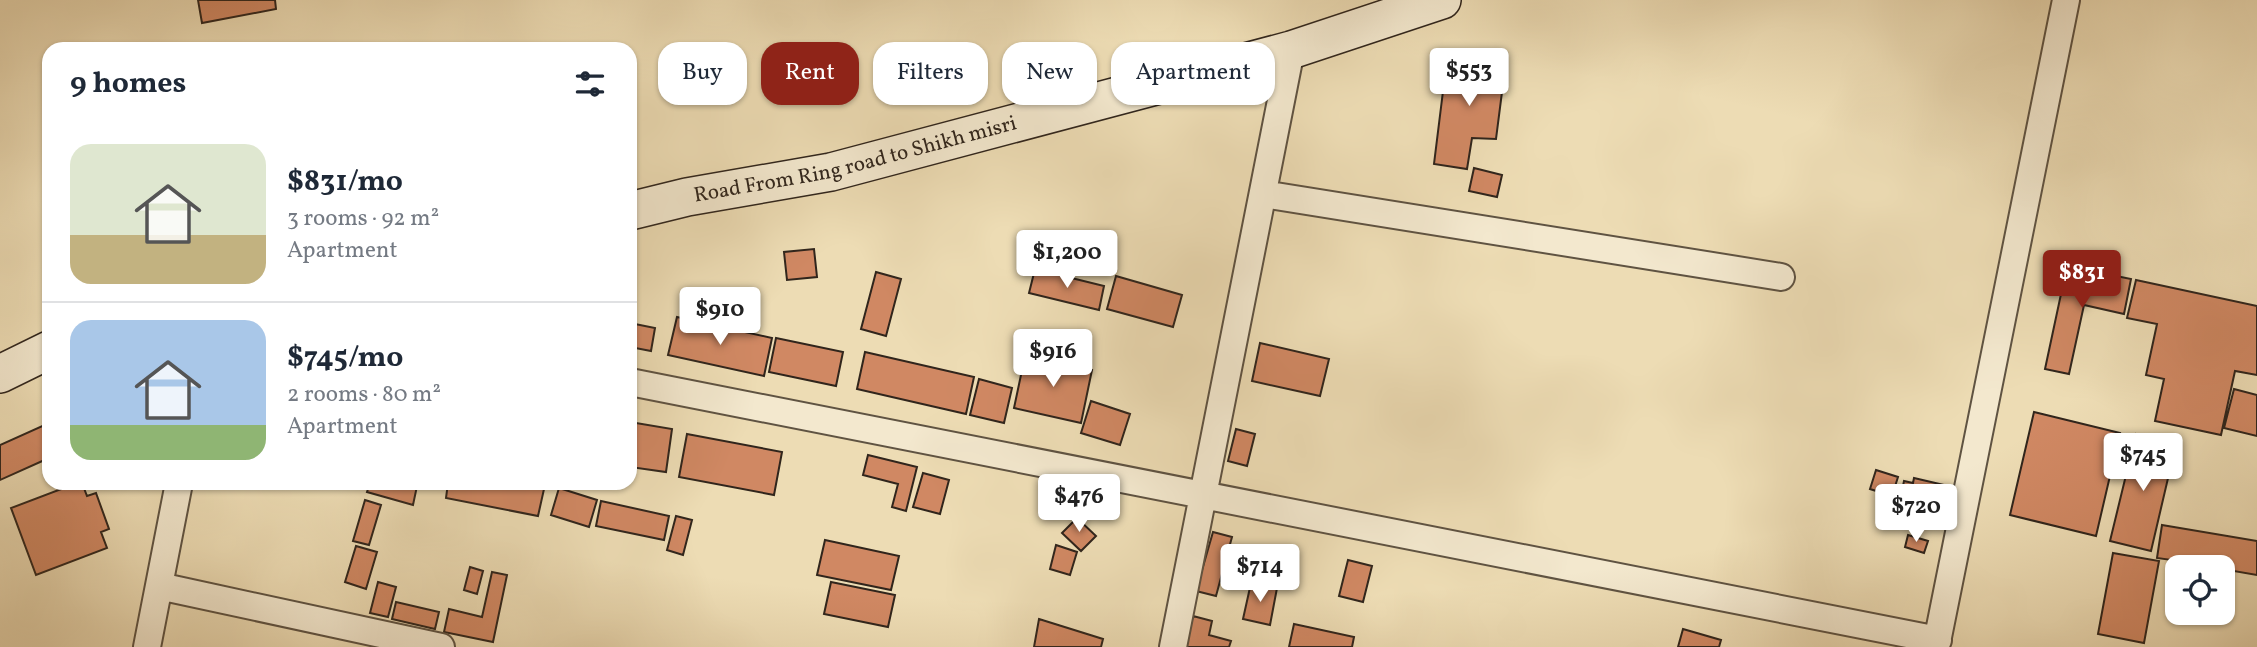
<!DOCTYPE html>
<html lang="en">
<head>
<meta charset="utf-8">
<style>
  body { margin:0; font-family:Vollkorn,serif; background:#f2f2f3; color:#1f2937; height:100vh; display:flex; flex-direction:column; font-size:26px; white-space:nowrap }
  * { box-sizing:border-box; margin:0 }
  p { font-size:23px; color:#747a83 }
  .icon { flex:none; width:38px; height:38px; fill:none; stroke:currentColor; stroke-width:2; stroke-linecap:round; stroke-linejoin:round }
  .map { position:relative; flex:1; overflow:hidden }
  .panel { position:absolute; left:42px; top:42px; width:595px; height:448px; display:flex; flex-direction:column; background:#fff; border-radius:21px; box-shadow:0 2px 5px #0004 }
  .panel>* { flex:none }
  .guide { position:absolute; left:658px; top:42px; width:665px; height:63px; display:flex; gap:14px }
  .buttons { position:absolute; left:2165px; top:555px; display:grid; gap:14px }
  .buttons a { display:grid; place-items:center; width:70px; height:70px; border-radius:14px; background:#fff; box-shadow:0 2px 5px #0004; font-size:35px }
  .price { position:absolute; translate:-50% -60px; padding:0 16px; border-radius:7px; background:#fff; color:#222; font-size:23px; line-height:46px; filter:drop-shadow(0 2px 4px #0008) }
  .price::after { content:''; position:absolute; left:50%; top:42px; width:21px; height:16px; margin-left:-10px; background:inherit; clip-path:polygon(0 0,100% 0,50% 100%) }
  .price.current { background:#8f2418; color:#fff }
  ul { padding:0; list-style:none }
  li { display:flex; align-items:center; gap:21px; height:175px; padding:0 28px }
  li+li { border-top:2px solid #e0e1e3 }
  li span { display:grid; place-items:center; flex:none; width:196px; height:140px; border-radius:21px; color:#555 }
  li>.icon { margin-inline-start:auto }
  span .icon { width:84px; height:84px; fill:#fffc; stroke-width:1 }
  li b { font-size:30px }
  h2 { display:flex; justify-content:space-between; align-items:center; height:84px; padding:0 28px; font-size:30px }
  .pill { padding:0 24px; border-radius:21px; background:#fff; box-shadow:0 2px 5px #0004; font-size:24px; line-height:63px }
  .pill.current { background:#8f2418; color:#fff }
  .map>svg:first-child { display:block }
  .building { fill:#d08863; stroke:#30251c; stroke-width:2 }
  .lines { fill:none; stroke-linecap:round; stroke-linejoin:round }
  .street-casing { stroke:#5f5342; stroke-width:30 }
  .secondary-casing { stroke:#30251c; stroke-width:40 }
  .street { stroke:#f3e8ce; stroke-width:26 }
  .secondary { stroke:#f3e8ce; stroke-width:37 }
  .labels { text-anchor:middle; dominant-baseline:central; stroke-width:5; stroke-linejoin:round; paint-order:stroke }
  .street-label { font-size:21px; fill:#30251c; stroke:#f3e8ce }
</style>
</head>
<body>
<div class="map">
<svg width="2257" height="647" viewBox="0 0 2257 647">
  <rect width="100%" height="100%" fill="#eddcb4"/>
  <filter id="stains"><feTurbulence type="fractalNoise" baseFrequency=".00286" numOctaves="4"/><feColorMatrix values="0 0 0 0 .2 0 0 0 0 .09 0 0 0 0 .02 0 0 0 .5 -.17"/></filter>
  <radialGradient id="worn" r=".72"><stop offset=".6" stop-color="#630" stop-opacity="0"/><stop offset="1" stop-color="#630" stop-opacity=".3"/></radialGradient>
  <path class="building" d="M198,0H275L276,9L202,23Z
    M1507,53L1496,139L1472,138L1467,169L1434,164L1446,67Z
    M1474,168L1502,175L1497,197L1469,191Z
    M814,249L817,277L787,280L784,252Z
    M2067,266L2131,279L2124,314L2084,305L2069,374L2045,369Z
    M1035,269L1104,286L1099,310L1029,293Z
    M876,272L901,279L886,336L861,329Z
    M1116,276L1182,295L1173,327L1107,309Z
    M2136,280L2257,306V375L2235,371L2221,435L2155,421L2164,379L2146,375L2157,324L2127,318Z
    M677,317L772,338L764,376L668,355Z
    M630,323L655,328L651,351L630,347Z
    M776,338L843,352L836,386L769,372Z
    M1260,343L1329,359L1320,396L1252,381Z
    M865,352L974,377L966,414L857,389Z
    M1025,356L1092,370L1081,423L1014,408Z
    M979,379L1012,388L1004,423L970,415Z
    M2234,389L2257,395V436L2224,428Z
    M1091,401L1130,414L1120,445L1081,433Z
    M2034,412L2120,433L2096,536L2010,515Z
    M630,422L672,429L666,472L630,467Z
    M49,423V458L0,480V445Z
    M1236,429L1255,434L1247,466L1228,461Z
    M687,434L782,452L774,495L679,477Z
    M2136,434L2176,444L2151,551L2110,541Z
    M868,455L917,467L906,511L892,507L898,484L863,475Z
    M1876,470L1898,477L1892,496L1870,489Z
    M923,473L949,480L940,514L913,507Z
    M1914,478L1944,485L1938,515L1915,510L1918,500L1901,496L1904,481L1913,483Z
    M77,483H82L87,496L96,493L109,529L101,532L107,548L36,575L11,508Z
    M370,483H405L417,486L413,505L367,492Z
    M448,483H511L544,489L538,516L446,498Z
    M559,488L597,500L589,527L551,515Z
    M365,500L381,505L369,545L353,541Z
    M601,501L669,516L664,540L596,526Z
    M676,516L692,520L683,555L667,550Z
    M1077,518L1096,536L1081,551L1062,533Z
    M2162,525L2257,541V575L2222,569V567L2157,558Z
    M1213,532L1232,537L1216,596L1196,591Z
    M1908,535L1928,541L1924,553L1905,547Z
    M825,540L899,556L891,590L817,575Z
    M1056,545L1077,552L1070,575L1050,569Z
    M356,546L377,552L366,589L345,582Z
    M2113,553L2159,561L2144,643L2098,634Z
    M1348,560L1372,566L1363,602L1339,596Z
    M470,567L483,571L477,594L464,590Z
    M492,572L507,575L493,642L444,632L449,609L482,617Z
    M378,582L396,587L388,617L370,613Z
    M831,582L895,595L888,627L824,614Z
    M1251,583L1277,588L1270,625L1243,619Z
    M396,602L439,612L435,629L392,619Z
    M1193,616L1212,621L1209,635L1231,641L1229,647H1185Z
    M1039,619L1103,639L1101,647H1034Z
    M1294,624L1354,637L1352,647H1289Z
    M1683,629L1721,640L1719,647H1678Z"/>
  <g class="lines">
    <g class="street-casing">
      <path id="street" d="M1263,194L1781,277
        M630,382L1938,640
        M159,586L441,647
        M147,647L179,483
        M1173,647L1291,50
        M1936,647L2066,0"/>
    </g>
    <g class="secondary-casing">
      <g id="secondary">
        <path id="s1" d="M630,211L687,197L831,172L1291,50L1442,0"/>
        <path d="M0,374L49,350"/>
      </g>
    </g>
    <use href="#street" class="street"/>
    <use href="#secondary" class="secondary"/>
  </g>
  <g class="labels">
    <g class="street-label">
      <text stroke="none"><textPath href="#s1" startOffset="231">Road From Ring road to Shikh misri</textPath></text>
    </g>
  </g>
  <rect width="100%" height="100%" filter="url(#stains)"/>
  <rect width="100%" height="100%" fill="url(#worn)"/>
</svg>
<div class="buttons">
<a><svg class="icon" aria-label="locate" viewBox="0 0 24 24"><circle cx="12" cy="12" r="6"/><path d="M12 2v4M12 18v4M2 12h4M18 12h4"/></svg></a>
</div>
<b class="price" style="left:1469px;top:108px">$553</b>
<b class="price" style="left:1067px;top:290px">$1,200</b>
<b class="price current" style="left:2082px;top:310px">$831</b>
<b class="price" style="left:720px;top:347px">$910</b>
<b class="price" style="left:1053px;top:389px">$916</b>
<b class="price" style="left:2143px;top:493px">$745</b>
<b class="price" style="left:1079px;top:534px">$476</b>
<b class="price" style="left:1916px;top:544px">$720</b>
<b class="price" style="left:1260px;top:604px">$714</b>
<div class="guide">
<a class="pill">Buy</a>
<a class="pill current">Rent</a>
<a class="pill">Filters</a>
<a class="pill">New</a>
<a class="pill">Apartment</a>
</div>
<section class="panel">
<h2>9 homes<svg class="icon" aria-label="filters" viewBox="0 0 24 24"><path d="M4 7h16M4 17h16"/><circle cx="9" cy="7" r="2"/><circle cx="15" cy="17" r="2"/></svg></h2>
<ul>
<li><span style="background:linear-gradient(#dfe7d0 65%,#c2b280 0)"><svg class="icon" aria-label="home" viewBox="0 0 24 24"><path d="M3 11l9-7 9 7M6 9v11h12V9"/></svg></span><div><b>$831/mo</b><p>3 rooms · 92 m²</p><p>Apartment</p></div></li>
<li><span style="background:linear-gradient(#a9c7e8 75%,#8fb573 0)"><svg class="icon" aria-label="home" viewBox="0 0 24 24"><path d="M3 11l9-7 9 7M6 9v11h12V9"/></svg></span><div><b>$745/mo</b><p>2 rooms · 80 m²</p><p>Apartment</p></div></li>
</ul>
</section>
</div>
</body>
</html>
